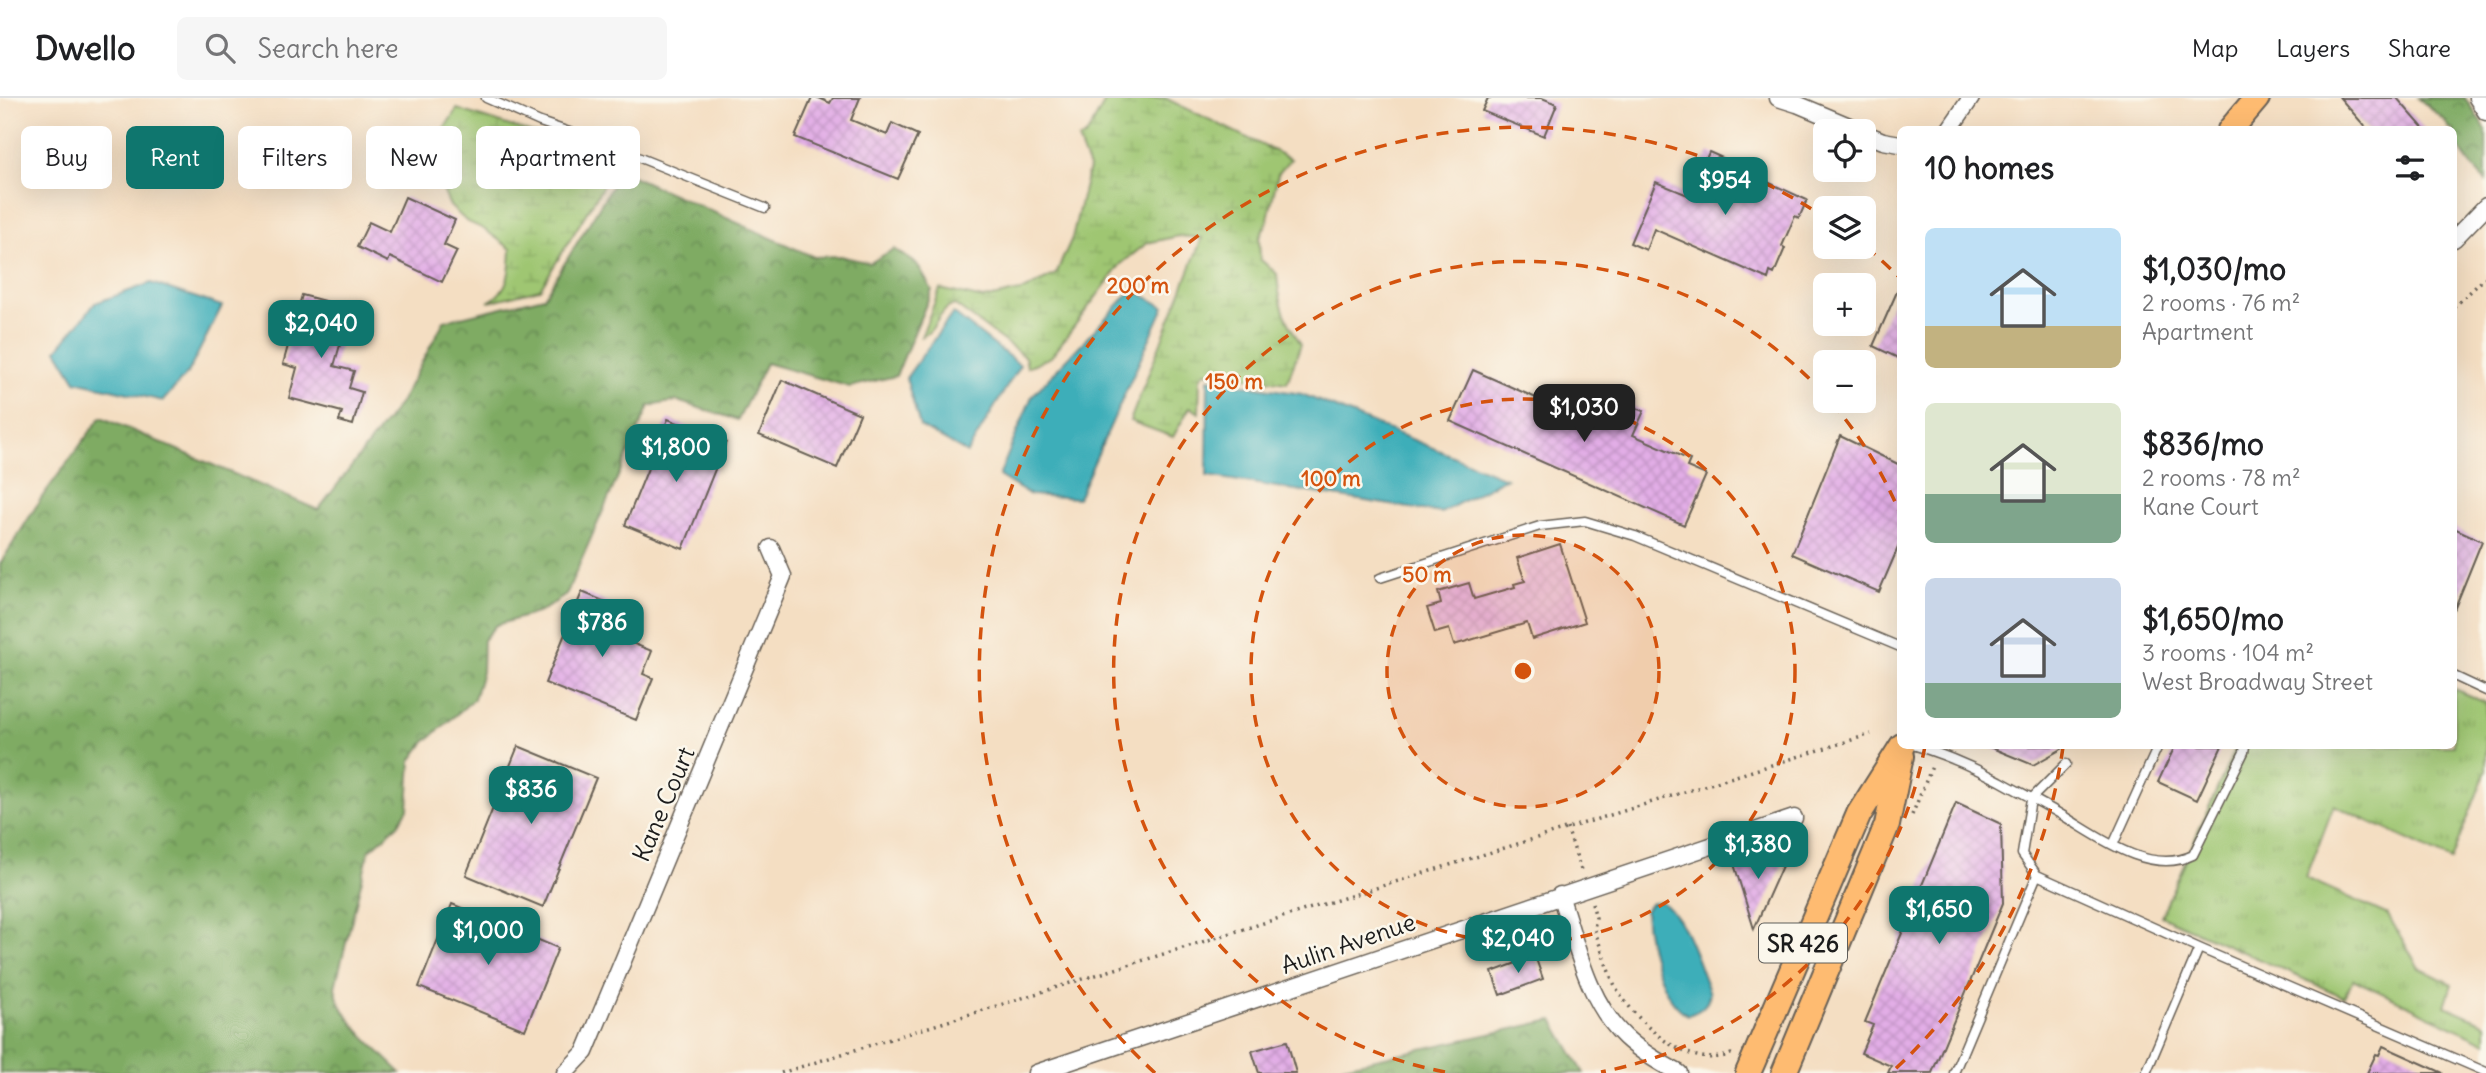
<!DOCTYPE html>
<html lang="en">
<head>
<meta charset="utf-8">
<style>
  body { margin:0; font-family:Delius,sans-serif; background:#f6f6f6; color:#202124; height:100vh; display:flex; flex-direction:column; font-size:26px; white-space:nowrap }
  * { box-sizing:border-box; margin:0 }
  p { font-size:23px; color:#757577 }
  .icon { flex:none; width:38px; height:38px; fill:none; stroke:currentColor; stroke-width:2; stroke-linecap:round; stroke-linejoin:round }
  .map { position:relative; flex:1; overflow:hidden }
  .details { position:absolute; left:1897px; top:28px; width:560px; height:623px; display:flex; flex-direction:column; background:#fff; border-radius:10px; box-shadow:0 7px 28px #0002 }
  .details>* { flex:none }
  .top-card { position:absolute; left:21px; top:28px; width:665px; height:63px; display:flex; gap:14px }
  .fabs { position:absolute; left:1813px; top:21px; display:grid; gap:14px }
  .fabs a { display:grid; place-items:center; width:63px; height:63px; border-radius:10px; background:#fff; box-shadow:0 7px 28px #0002; font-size:35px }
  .price { position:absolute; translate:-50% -60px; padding:0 16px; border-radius:14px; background:#0f766e; color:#fff; font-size:23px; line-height:46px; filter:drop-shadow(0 2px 4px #0008) }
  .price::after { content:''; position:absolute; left:50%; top:42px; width:21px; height:16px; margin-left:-10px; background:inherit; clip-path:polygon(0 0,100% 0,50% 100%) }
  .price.on { background:#222; color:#fff }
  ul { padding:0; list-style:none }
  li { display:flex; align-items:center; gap:21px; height:175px; padding:0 28px }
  li span { display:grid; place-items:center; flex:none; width:196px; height:140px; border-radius:10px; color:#555 }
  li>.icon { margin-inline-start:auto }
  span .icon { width:84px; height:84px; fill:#fffc; stroke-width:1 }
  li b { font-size:30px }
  h2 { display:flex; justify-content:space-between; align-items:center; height:84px; padding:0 28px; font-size:30px }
  .chip { padding:0 24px; border-radius:10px; background:#fff; box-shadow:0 7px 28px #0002; font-size:24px; line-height:63px }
  .chip.on { background:#0f766e; color:#fff }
  header { display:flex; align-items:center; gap:42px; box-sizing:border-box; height:98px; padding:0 35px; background:#fff; border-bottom:2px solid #e0e0e0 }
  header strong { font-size:33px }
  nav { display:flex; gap:38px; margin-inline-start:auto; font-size:24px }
  .search { width:490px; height:63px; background:#f6f6f6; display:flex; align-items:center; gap:18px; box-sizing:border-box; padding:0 24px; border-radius:10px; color:#757577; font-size:26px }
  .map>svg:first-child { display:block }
  .grass { fill:url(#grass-tufts); stroke:#5e7147; stroke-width:2 }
  .forest { fill:url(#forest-crowns); stroke:#4e6440; stroke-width:2 }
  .wetland { fill:url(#wetland-marsh); stroke:#5e7147; stroke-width:2 }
  .water { fill:#3eaeb9; stroke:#2d656a; stroke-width:2 }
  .building { fill:url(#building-cross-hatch) }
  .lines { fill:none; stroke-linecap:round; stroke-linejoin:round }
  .service-casing { stroke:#686056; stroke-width:11 }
  .minor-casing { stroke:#686056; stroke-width:19 }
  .primary-casing { stroke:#686056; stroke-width:28 }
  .path { stroke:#686056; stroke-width:3.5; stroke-dasharray:2 5; stroke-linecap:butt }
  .service { stroke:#fff; stroke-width:8 }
  .minor { stroke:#fff; stroke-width:16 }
  .primary { stroke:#febb71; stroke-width:24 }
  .ring { fill:none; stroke:#d4530e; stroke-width:3.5; stroke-dasharray:12 9 }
  .labels { text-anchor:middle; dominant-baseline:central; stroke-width:5; stroke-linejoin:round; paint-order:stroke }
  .shield { fill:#fbf7ec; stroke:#5f5e5a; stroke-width:2 }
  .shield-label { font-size:23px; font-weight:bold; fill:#1c1c1c }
  .street-label { font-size:24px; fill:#1c1c1c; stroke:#fbf7ec }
  .centre { fill:#d4530e; stroke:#fbf7ec; stroke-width:3.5 }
  .ring-label { font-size:21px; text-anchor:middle; font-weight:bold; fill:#d4530e; stroke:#fbf7ec; stroke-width:5; stroke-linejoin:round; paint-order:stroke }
</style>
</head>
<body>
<header>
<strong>Dwello</strong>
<div class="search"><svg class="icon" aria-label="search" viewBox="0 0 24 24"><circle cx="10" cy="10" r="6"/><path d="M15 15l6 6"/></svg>Search here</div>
<nav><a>Map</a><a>Layers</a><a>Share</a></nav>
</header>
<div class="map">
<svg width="2486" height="975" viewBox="0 0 2486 975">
  <defs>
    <pattern id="grass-tufts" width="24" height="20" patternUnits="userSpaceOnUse" patternTransform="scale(1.75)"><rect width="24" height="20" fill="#9fc672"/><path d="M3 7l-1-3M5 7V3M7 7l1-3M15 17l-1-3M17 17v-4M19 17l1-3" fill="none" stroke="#88aa62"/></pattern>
    <pattern id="forest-crowns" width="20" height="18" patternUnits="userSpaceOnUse" patternTransform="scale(1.75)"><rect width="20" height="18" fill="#7fab64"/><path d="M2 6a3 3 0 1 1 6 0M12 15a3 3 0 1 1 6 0" fill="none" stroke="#678a52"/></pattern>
    <pattern id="wetland-marsh" width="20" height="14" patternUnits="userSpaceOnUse" patternTransform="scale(1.75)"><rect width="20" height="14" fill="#9fc672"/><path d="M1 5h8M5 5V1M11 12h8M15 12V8" fill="none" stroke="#88aa62"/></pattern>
    <pattern id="building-cross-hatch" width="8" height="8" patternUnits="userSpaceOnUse" patternTransform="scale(1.75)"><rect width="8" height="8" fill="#e2ade6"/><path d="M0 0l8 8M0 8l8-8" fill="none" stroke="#c194c5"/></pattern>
  </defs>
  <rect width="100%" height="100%" fill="#fbf7ec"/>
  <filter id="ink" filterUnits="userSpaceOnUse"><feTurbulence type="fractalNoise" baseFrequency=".0143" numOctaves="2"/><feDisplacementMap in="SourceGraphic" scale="14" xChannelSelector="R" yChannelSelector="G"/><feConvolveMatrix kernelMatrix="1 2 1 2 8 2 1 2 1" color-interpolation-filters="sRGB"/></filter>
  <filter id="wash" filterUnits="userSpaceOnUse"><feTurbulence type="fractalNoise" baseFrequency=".00686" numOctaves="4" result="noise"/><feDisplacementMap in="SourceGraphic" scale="28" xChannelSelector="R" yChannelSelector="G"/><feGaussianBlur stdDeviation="1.57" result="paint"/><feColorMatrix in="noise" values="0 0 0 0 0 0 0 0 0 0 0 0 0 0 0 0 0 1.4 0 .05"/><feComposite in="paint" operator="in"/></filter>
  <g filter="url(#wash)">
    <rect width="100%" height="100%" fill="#f4dec2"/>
    <path class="grass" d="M2454,591L2486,605V673L2451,762L2334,707L2306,780L2388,817L2419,870L2452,886L2445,908L2486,926V945L2353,881L2344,899L2161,818L2236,648H2454Z"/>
    <path class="forest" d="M2418,0H2465L2486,32V83C2474,70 2454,50 2454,32L2450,31L2445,23Z
      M621,73L814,159L840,158L870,165L894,151L917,166L932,192L896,278L850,289L766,265L738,322L677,303L649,308L566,497L540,514L496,527L483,542L482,574L474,601L424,645L411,663L408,711L398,727L369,753L335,889C339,920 379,953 401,975H0V466L42,399L101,319L318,412L400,305L444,223L544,199Z
      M1553,922L1584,975H1328L1330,971Z"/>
    <path class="wetland" d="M1107,0H1165L1291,61L1278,76L1267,125L1259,140L1260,161L1277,176C1279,204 1285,222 1301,246L1287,285L1205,274L1200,280L1199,315L1190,309L1173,339L1130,323L1202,140L1179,138L1147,145L1121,166L1051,259L1027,269L1025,259L955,207C938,210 937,234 921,239L940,191L983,201L1025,192L1056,176L1072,140L1089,70L1078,42L1086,38Z
      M457,11L548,40L615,68L540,191L488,204C510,192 510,173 511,151L484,131L466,123L450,108L427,57Z"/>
    <path class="water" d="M151,185L222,208L188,275L163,303L76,283L57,252L95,205Z
      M1133,191L1164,209L1078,400L1030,397L999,378L1032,298Z
      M953,215L1020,267L967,355L920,328L906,280Z
      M1208,281L1302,296L1506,380L1441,415L1207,378Z
      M1660,803C1686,818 1698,867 1710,895C1707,908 1701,913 1688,917C1659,901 1647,843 1645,813L1650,806Z"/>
    <g id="blocks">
      <path class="building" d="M812,0H819L830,5L833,0H860L851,22L887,37L892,25L918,37L898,81L795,39Z
        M1488,0H1542L1557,6L1544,38L1482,13Z
        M2340,0H2397L2425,32H2368Z
        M1709,54L1725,61L1724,64L1807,102L1799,120L1795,118L1782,148L1785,150L1774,176L1770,174L1768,181L1654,131L1646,152L1630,145L1656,84L1690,98Z
        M405,99L455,122L444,147L457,153L442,184L390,159L388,164L357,149L369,124L390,134Z
        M1900,187V261L1873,248Z
        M302,197L343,208L337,231L344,233L334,268L354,273L349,290L362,294L353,327L339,323L342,314L289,300L297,270L283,266Z
        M1473,272L1588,323L1601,294L1613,299L1614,295L1634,304L1632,308L1644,313L1633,337L1690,362L1687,369L1706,377L1684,427L1450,323Z
        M782,282L860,316L837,370L759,337Z
        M668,321L726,344L683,451L625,427Z
        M1840,338L1900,367V445L1879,494L1792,456Z
        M2454,430L2482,443L2454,512Z
        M1560,446L1585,524L1532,541L1527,525L1454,547L1449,531L1435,535L1427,510L1441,506L1438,494L1469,485L1474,501L1515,489L1514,486L1525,483L1517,460Z
        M582,494L634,516L624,542L652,553L643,576L653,580L636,622L545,585Z
        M518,648L596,680L543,809L466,777Z
        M1987,648H2067L2033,667Z
        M2175,648H2222L2197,702L2158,684Z
        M1956,705L2001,726L2003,805L1932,975H1888L1891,968L1861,955L1873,927L1865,924Z
        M1778,753L1782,768L1754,831L1734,766Z
        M452,806L558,850L525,932L419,889Z
        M1535,858L1543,881L1500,897L1492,874Z
        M1287,943L1296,975H1259L1252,953Z
        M2383,948L2443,975H2367L2376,956L2379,957Z"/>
    </g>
  </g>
  <g filter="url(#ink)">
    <use href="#blocks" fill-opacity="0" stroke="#686056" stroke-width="2"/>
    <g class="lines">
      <g class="service-casing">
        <path id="service" d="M486,0L540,24L610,48L765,110
          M1380,480L1540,428L1585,423L1635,438L1900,549
          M2454,578L2486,593
          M1916,648C1946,657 1973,669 2000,683C2023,696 2048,708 2070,722C2104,743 2152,777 2193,757L2244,654L2245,648
          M2113,747L2158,648
          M2037,777L2022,756L2031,701L2066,666
          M1954,975L2037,777L2199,850
          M2146,975L2199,850L2486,974"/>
      </g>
      <g class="minor-casing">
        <path id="minor" d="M1778,0L1797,6L1861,33
          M2477,0L2486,14
          M1949,32L1971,0
          M1864,35L1883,43L1900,46
          M2454,141L2486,108
          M1560,797C1576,844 1587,903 1625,939C1640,953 1660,965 1679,975
          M565,975L585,954L783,478L771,450
          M1036,975L1794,720"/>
      </g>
      <g class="primary-casing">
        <path id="primary" d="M2230,32L2257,0
          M1748,975L1859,716L1902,648
          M1784,975L1887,727L1901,658"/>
      </g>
      <path class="path" d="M2454,209L2486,179
        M1912,717L1933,666
        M1567,730L1582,775
        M1592,805L1596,820L1594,831C1602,851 1608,878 1620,896C1642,929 1689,973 1731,956L1735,958
        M781,975L1871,636"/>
      <use href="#service" class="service"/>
      <use href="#minor" class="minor"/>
      <use href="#primary" class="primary"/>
    </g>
  </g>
  <circle cx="1523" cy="573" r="136" fill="#d4530e" fill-opacity=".12"/>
  <g class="ring">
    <circle cx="1523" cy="573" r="136"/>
    <circle cx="1523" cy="573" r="272"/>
    <path d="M1925 648A409 409 0 0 1 1601 974M1445 974A409 409 0 1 1 1825 297M1832 305A409 409 0 0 1 1899 413"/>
    <path d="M2063 649A545 545 0 0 1 1891 975M1155 975A545 545 0 0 1 1824 119M1866 149A545 545 0 0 1 1898 178"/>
  </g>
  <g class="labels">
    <rect class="shield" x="1759" y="825.5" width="88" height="39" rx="5"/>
    <g class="shield-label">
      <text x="1803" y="845">SR 426</text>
    </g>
    <g class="street-label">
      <text transform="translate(663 706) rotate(-67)">Kane Court</text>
      <text transform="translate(1348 845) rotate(-19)">Aulin Avenue</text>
    </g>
  </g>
  <circle cx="1523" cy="573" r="10" class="centre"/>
  <g class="ring-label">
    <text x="1138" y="195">200 m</text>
    <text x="1234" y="291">150 m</text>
    <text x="1331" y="388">100 m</text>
    <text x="1427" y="484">50 m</text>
  </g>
</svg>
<div class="fabs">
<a><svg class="icon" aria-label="locate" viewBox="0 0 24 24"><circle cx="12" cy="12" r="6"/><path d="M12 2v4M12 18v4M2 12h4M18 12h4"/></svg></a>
<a><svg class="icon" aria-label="layers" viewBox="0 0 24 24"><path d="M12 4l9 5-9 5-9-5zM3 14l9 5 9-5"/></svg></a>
<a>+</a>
<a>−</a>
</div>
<b class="price" style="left:1725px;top:119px">$954</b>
<b class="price" style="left:321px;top:262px">$2,040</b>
<b class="price on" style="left:1584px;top:346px">$1,030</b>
<b class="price" style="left:676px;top:386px">$1,800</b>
<b class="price" style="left:602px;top:561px">$786</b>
<b class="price" style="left:531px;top:728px">$836</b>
<b class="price" style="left:1758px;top:783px">$1,380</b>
<b class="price" style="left:1939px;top:848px">$1,650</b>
<b class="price" style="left:488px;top:869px">$1,000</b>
<b class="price" style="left:1518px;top:877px">$2,040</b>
<div class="top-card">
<a class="chip">Buy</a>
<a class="chip on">Rent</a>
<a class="chip">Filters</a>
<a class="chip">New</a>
<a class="chip">Apartment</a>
</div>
<section class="details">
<h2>10 homes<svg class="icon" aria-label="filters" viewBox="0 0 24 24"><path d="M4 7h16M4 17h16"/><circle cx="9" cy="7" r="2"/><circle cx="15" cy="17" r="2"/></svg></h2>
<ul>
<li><span style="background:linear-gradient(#bfe0f5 70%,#c2b280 0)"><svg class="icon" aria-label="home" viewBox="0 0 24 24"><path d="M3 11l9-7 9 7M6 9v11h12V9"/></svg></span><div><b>$1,030/mo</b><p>2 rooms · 76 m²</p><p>Apartment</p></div></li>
<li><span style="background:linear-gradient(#dfe7d0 65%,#7fa58c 0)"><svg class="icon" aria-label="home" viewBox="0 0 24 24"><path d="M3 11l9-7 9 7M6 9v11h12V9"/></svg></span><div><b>$836/mo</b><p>2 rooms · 78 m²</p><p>Kane Court</p></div></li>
<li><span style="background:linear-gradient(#c9d6e8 75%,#7fa58c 0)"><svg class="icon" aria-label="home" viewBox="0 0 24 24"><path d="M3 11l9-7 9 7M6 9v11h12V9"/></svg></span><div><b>$1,650/mo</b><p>3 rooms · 104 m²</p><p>West Broadway Street</p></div></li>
</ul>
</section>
</div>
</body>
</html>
